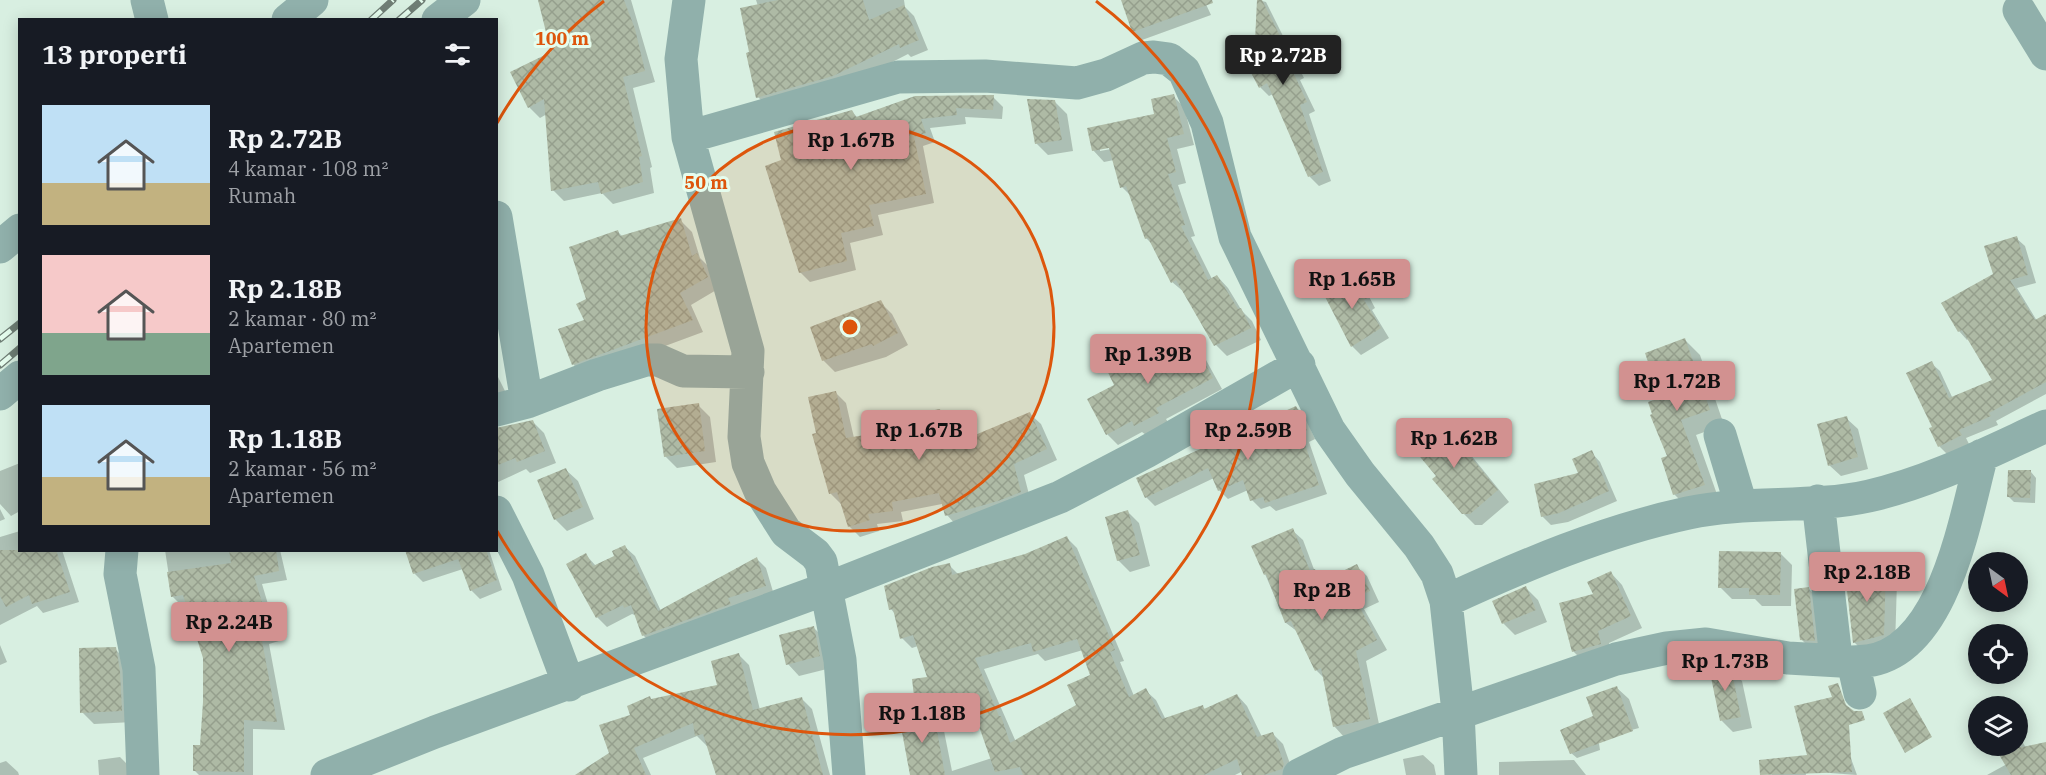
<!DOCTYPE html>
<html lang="id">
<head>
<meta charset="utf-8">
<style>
  body { margin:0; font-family:"IBM Plex Serif",serif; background:#20242c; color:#f1f3f6; height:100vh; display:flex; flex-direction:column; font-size:22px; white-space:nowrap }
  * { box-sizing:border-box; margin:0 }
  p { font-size:20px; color:#9ea1a6 }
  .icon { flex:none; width:33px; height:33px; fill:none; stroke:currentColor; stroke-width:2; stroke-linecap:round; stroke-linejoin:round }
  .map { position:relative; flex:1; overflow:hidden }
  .panel { position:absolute; left:18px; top:18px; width:480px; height:534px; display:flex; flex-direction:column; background:#171b24; border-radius:0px; box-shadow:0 3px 15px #0003 }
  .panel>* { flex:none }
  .needle { width:39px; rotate:147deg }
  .controls { position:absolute; left:1968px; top:552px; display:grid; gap:12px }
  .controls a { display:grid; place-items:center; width:60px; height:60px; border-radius:50%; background:#171b24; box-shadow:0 3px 15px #0003; font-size:30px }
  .price { position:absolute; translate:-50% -51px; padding:0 14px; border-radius:6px; background:#d29190; color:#111; font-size:20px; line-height:39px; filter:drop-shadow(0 2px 3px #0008) }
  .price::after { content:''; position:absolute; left:50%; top:36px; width:18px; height:14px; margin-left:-9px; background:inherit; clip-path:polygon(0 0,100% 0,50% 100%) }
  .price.selected { background:#222; color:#fff }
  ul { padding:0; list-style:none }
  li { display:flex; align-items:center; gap:18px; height:150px; padding:0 24px }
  li span { display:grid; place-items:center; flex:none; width:168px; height:120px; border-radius:0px; color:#555 }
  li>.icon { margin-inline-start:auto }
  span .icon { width:72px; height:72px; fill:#fffc; stroke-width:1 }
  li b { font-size:26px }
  h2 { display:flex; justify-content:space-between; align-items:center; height:72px; padding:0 24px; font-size:26px }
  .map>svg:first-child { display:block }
  .shadow { fill:#0003; fill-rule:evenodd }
  .building { fill:url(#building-cross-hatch); fill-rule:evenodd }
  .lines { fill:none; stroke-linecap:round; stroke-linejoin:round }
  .minor { stroke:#90b0ab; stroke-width:33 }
  .rail-casing { stroke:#6e7d74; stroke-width:7 }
  .rail { stroke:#e5fdee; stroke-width:4.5; stroke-dasharray:14; stroke-linecap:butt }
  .ring { fill:none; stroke:#dd560c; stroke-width:3 }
  .centre { fill:#dd560c; stroke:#e5fdee; stroke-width:3 }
  .ring-label { font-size:18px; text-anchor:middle; font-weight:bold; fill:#dd560c; stroke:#e5fdee; stroke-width:6; stroke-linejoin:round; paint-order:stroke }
</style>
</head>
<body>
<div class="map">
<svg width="2046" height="775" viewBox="0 0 2046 775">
  <defs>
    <pattern id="building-cross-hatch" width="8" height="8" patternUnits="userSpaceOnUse" patternTransform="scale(1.5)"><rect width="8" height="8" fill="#aebaa5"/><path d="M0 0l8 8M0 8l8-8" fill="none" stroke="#959f8d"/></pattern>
  </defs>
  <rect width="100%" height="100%" fill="#d8efe1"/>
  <path class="shadow" d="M540,0H631L655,82L633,88L652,167L650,168L654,193L613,204L602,193L564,201L553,190L547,114L540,118L529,107L552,53Z
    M756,0H904L905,7L914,16L928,50L911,57L908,54L861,78L768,107L758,97L751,53L758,6Z
    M1122,0H1204L1211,15L1142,40L1133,31Z
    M1258,0L1266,2L1304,78L1300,80L1315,111L1309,114L1331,181L1319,186L1310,177L1273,94L1269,96L1260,87Z
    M1173,96L1184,107L1194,145L1177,149L1186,183L1178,185L1195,236L1191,237L1212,279L1217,276L1228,288L1242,311L1252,321L1261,340L1227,356L1216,345L1184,292L1172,282L1154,246L1146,238L1131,196L1122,187L1114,160L1104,162L1093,150L1156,116ZM1100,148H1117L1100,151Z
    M993,97L1003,107L1002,119L965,117L966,124L930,128L935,142L923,146L934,203L878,215L883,235L850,243L856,270L810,282L800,272L783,161L851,111L858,118Z
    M1055,102L1067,114L1073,151L1048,155L1036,143Z
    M680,220L692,232L700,258L708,266L718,289L691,305L703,332L584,376L573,364L586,320L588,299L618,232L623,237Z
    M2016,238L2025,246L2036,283L2017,288L2037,321L2046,316V394L1996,421L1998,425L1966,438L1969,444L1947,454L1939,446L1934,428L1931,363L1940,371L1953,399L1994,381L1969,338L1967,340L1959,331Z
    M1353,276L1363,285L1375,308L1372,310L1389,338L1361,355L1352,346Z
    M880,302L892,314L908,345L886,357L835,372L823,360Z
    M1191,340L1201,351L1222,389L1166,419L1169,424L1146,435L1142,432L1118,445L1107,434L1116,386L1129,353L1141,365Z
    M1685,340L1700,355L1724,425L1696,435L1719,500L1689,509L1674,494L1662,399Z
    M496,373L507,395L496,399Z
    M835,392L846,403L854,438L892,432L940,410L950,421L954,439L974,434L976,436L1030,414L1041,424L1057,460L1024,475L1031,502L957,526L947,515L942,504L901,512L903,521L877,524L879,531L860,537L849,526L841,504L831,494L814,435L818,434Z
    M698,405L710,417L716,462L677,468L665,456Z
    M1296,407L1305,416L1315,439L1309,442L1327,494L1276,511L1270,506L1261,509L1252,500L1248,490L1228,499L1219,490L1214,478L1155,506L1146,497Z
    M1846,418L1858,429L1868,469L1841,476L1829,465Z
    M532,421L544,433L556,463L530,473L526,469L496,483V430Z
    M1444,422L1509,502L1482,525H1475L1463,513L1438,476Z
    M1591,452L1600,462L1617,501L1568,522L1551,525L1542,516L1580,474Z
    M20,463V511L11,516L0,504V471Z
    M566,470L578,481L594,519L567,531L555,519Z
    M2031,472L2036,478L2035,503L2014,502L2008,496Z
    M0,509L5,519L0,521Z
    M1127,511L1139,523L1150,566L1130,572L1118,560Z
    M1292,530L1303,540L1315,572L1325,581L1356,566L1367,576L1379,602L1364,609L1387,650L1366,661L1380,729L1344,737L1334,726L1324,678L1316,670L1298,632L1286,623L1265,574Z
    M20,531V550H62L79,602L43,613L37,606L0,625V537Z
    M1067,538L1077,548L1124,661L1120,662L1134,696L1145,690L1156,700L1166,720L1203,707L1206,710L1237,695L1247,706L1262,737L1272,733L1283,744L1294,775H1244L1243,771L1235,775H917L925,712L917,704L929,679L918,646L912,648L902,638L895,614L891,609L949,565L959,575L1026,555ZM1083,650L1092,676L1078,705L1016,742L984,669L1038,654L1045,661ZM974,708L992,758L952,771L942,721L935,713Z
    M625,547L635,556L661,611L756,558L766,568L774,595L653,645L643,635L637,616L632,614L607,627L597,617L586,555L596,566L616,557Z
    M165,550H280L287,580L262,584L279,641L269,644L285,730L253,729V775H199L195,771L201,746L205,702L204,658L187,604L181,605L172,596Z
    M407,550H489L502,590L480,599L471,590L463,569L423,582L414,573Z
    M1781,554L1792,565L1791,606H1762L1755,599H1732L1720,587Z
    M1886,569L1897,581L1895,647L1866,654L1855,643L1848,584Z
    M1611,573L1622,585L1642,628L1609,643L1612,656L1585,663L1573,651L1595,595Z
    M1526,588L1538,600L1547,622L1515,635L1503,623Z
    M1808,588L1820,600L1826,652L1813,651L1801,639Z
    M814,628L826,640L831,668L799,676L788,664Z
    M0,645L7,662L0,665Z
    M115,649L127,661L133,722L94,724L82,712Z
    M739,655L749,665L760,710L801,698L812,709L830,775H789L707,746L697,736L643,758L651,775H578L611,754L632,716L652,701L719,686Z
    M1730,669L1742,681L1752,728L1733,732L1722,721Z
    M1617,688L1629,699L1639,728L1609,736Z
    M1805,705L1832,706L1857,775L1830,773Z
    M1596,724L1600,750L1577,758L1571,753Z
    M2018,734L2026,748L2046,744V775H1987L2007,764L1996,746H2018Z
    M1423,755L1434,765L1436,775H1406L1403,759Z
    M120,757L132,769L133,775H99L98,760Z
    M1574,760L1586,775H1499V762Z
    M1770,760L1805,770L1806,775H1772Z
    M6,761L18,772L19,775H0V763Z"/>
  <path class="building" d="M538,0H624L635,29L645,71L623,77L642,156L639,157L643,182L601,194L598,182L551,191L544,99L528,108L510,72L551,52Z
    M778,0H863L869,20L904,5L919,40L900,48L899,44L833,76L756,98L746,53L749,52L740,8Z
    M1121,0H1212L1213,3L1132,32Z
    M1257,0H1262L1296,68L1292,70L1307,102L1300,105L1323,172L1308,177L1267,83L1259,88L1247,65L1254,61Z
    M1174,94L1184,134L1167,138L1176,172L1168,174L1185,225L1181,226L1208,280L1217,275L1238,309L1241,308L1251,328L1214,346L1176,280L1171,283L1148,238L1145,239L1126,186L1120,188L1109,148L1092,151L1087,128L1154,114L1151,99Z
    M994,95L993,110L956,108L957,115L921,119L926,133L914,137L926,194L869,205L874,226L841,233L847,261L799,273L765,166L781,160L774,132L852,110L856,117L915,96Z
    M1027,99L1055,100L1062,140L1035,144Z
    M681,218L692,256L697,253L708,277L680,293L693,320L572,365L558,329L584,320L576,304L586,299L569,247L618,230L620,236Z
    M2017,236L2028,275L2010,280L2035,320L2046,314V382L1989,413L1991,416L1959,430L1962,435L1938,447L1929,428L1932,427L1906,373L1932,361L1949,398L1992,380L1962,330L1958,332L1941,303L1993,274L1984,246Z
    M1354,274L1367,298L1364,300L1381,328L1351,347L1322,291Z
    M881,300L898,333L873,346L872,344L822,361L810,327Z
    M1191,338L1213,378L1156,408L1159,413L1134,426L1132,421L1106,435L1087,399L1114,385L1104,364L1130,351L1136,365Z
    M1685,338L1710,410L1681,420L1705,485L1673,495L1661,458L1667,456L1650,415L1652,414L1648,402L1660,398L1645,353Z
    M836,391L846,438L891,431L888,419L940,409L947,440L974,432L975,435L1030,412L1047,449L1014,464L1021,492L998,501L945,516L939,493L892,502L893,511L868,514L870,520L848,527L837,492L829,494L812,434L816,433L808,397Z
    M699,403L705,451L664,457L657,409Z
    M1296,406L1307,430L1301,433L1319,485L1265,503L1263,497L1250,501L1243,480L1218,491L1208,468L1145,498L1136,478Z
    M1847,416L1858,457L1828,466L1817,424Z
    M533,420L545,451L517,462L515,458L496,466V428Z
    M1444,420L1459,439L1457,440L1498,490L1470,514H1462L1432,479L1436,476L1411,446Z
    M1592,450L1609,491L1559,513L1541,517L1534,484L1578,473L1572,459Z
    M566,468L583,507L554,520L537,480Z
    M2008,470H2031L2030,498L2007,497Z
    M1128,510L1140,555L1117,561L1105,517Z
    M1293,528L1310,571L1315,569L1320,582L1357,564L1370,591L1355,598L1377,640L1356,651L1370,719L1333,727L1321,668L1315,671L1291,621L1285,623L1266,574L1264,575L1251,546Z
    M1067,536L1115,650L1110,652L1129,697L1146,688L1162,719L1203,705L1204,709L1237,694L1257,737L1273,732L1284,764L1282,769L1264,775H1242L1237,759L1204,775H1023L1020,767L995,772L969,698L915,705L912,679L927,677L913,635L900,639L893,609L889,610L884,586L932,567L950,563L952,575L1025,554ZM1077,639L1090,675L1067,685L1076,705L1010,743L1001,716H999L975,658L1031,643L1033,652Z
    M625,545L658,611L757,557L766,586L728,598L731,604L642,636L631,605L624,608L623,605L596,618L566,564L586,553L593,566L614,556L612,551Z
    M0,550H56L70,592L32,604L29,595L6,607L0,596Z
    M229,550H276L279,571L254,576L271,632L261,635L277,722L244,720V772L193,771V745H200L203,702V658L183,595L171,597L167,572L231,563Z
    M405,550H486L497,580L470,591L458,559L413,574Z
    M1719,551L1781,552L1780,595H1749V588H1718Z
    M1886,567L1884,635L1853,643L1846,582H1851V569Z
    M1611,571L1631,616L1598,631L1601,644L1572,652L1559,603L1593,594L1587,582Z
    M1526,586L1536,610L1502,624L1492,601Z
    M1809,587L1815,641L1800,640L1794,589Z
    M814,626L820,656L786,665L779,635Z
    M116,647L120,671L122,711L80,713L79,648Z
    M739,653L753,710L802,697L823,775H716L703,734L695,736L693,723L634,748L646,775H575L609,753L599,725L630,715L627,706L650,696L651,699L717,685L711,661Z
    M1708,663L1731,667L1741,717L1720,721Z
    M1838,683L1846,705L1854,711H1862L1865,720L1849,725L1852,772L1760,775L1759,760L1807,755L1794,706L1832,697L1828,686Z
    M1617,686L1633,731L1570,754L1560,730L1593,716L1586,697Z
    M1910,698L1932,737L1905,753L1883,713Z
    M933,709L945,775H910L899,716Z
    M2046,742V775H2011L1994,746L2023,747Z"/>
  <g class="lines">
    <path class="minor" d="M147,0L152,20
      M689,0L681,59L688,137L748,351L744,437L748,463L760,491L786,532L815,554L821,562L840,660L849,775
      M2019,10L2046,54
      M288,20L312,0
      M438,20L464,0
      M688,137L898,77L985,76L1077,83L1106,75L1143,58L1154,57L1169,59L1184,71L1207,123L1235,237L1329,430L1360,474L1419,546L1437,574L1446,601L1458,712L1461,775
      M496,217L527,402L496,410
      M0,247L20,230
      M0,394L20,377
      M527,402L597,375L646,360H658L683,371L748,372
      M1720,435L1741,505
      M1818,501L1836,658C1844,664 1857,662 1867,661C1945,651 1965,517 1982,455
      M496,512L528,575L569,685
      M122,550L120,574L139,669L143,775
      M1446,601C1524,565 1604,531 1688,513C1748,500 1810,509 1869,496C1931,482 1989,452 2046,426
      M1853,662L1860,693
      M327,775L435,732L828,588L1060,497L1146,452L1299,365
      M1299,775L1343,753L1616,659L1667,648L1706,644L1788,658L1840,661"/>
    <g class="rail-casing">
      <path id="rail" d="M371,20L393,0
        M399,20L422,0
        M0,339L20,323
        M0,365L20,348"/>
    </g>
    <use href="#rail" class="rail"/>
  </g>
  <circle cx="850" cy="327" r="204" fill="#dd560c" fill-opacity=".12"/>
  <g class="ring">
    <circle cx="850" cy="327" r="204"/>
    <path d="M497 123A408 408 0 0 1 604 1M1096 1A408 408 0 1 1 497 531"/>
  </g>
  <circle cx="850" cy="327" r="9" class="centre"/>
  <g class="ring-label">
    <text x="562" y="45">100 m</text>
    <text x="706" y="189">50 m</text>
  </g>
</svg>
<div class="controls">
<a><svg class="needle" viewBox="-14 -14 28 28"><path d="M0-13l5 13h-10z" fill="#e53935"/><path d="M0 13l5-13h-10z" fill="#9ea1a6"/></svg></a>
<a><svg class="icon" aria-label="locate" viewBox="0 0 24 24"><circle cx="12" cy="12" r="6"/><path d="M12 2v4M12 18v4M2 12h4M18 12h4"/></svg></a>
<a><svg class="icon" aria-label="layers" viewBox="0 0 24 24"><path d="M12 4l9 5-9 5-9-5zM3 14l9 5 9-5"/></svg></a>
</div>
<b class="price selected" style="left:1283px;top:86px">Rp 2.72B</b>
<b class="price" style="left:851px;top:171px">Rp 1.67B</b>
<b class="price" style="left:1352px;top:310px">Rp 1.65B</b>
<b class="price" style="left:1148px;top:385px">Rp 1.39B</b>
<b class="price" style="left:1677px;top:412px">Rp 1.72B</b>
<b class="price" style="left:919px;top:461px">Rp 1.67B</b>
<b class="price" style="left:1248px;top:461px">Rp 2.59B</b>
<b class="price" style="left:1454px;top:469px">Rp 1.62B</b>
<b class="price" style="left:1867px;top:603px">Rp 2.18B</b>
<b class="price" style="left:1322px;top:621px">Rp 2B</b>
<b class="price" style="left:229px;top:653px">Rp 2.24B</b>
<b class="price" style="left:1725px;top:692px">Rp 1.73B</b>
<b class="price" style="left:922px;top:744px">Rp 1.18B</b>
<section class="panel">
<h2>13 properti<svg class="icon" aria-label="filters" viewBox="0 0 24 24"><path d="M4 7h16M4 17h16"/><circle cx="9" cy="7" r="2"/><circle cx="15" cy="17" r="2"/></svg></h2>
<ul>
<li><span style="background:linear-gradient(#bfe0f5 65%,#c2b280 0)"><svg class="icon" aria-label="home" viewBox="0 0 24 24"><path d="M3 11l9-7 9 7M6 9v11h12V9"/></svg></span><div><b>Rp 2.72B</b><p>4 kamar · 108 m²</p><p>Rumah</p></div></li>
<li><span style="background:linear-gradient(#f6c9c9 65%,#7fa58c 0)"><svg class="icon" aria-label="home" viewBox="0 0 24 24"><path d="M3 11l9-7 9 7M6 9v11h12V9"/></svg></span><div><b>Rp 2.18B</b><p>2 kamar · 80 m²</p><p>Apartemen</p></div></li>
<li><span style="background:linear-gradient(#bfe0f5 60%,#c2b280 0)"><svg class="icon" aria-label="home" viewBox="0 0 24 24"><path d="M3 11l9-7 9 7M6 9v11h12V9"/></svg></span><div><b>Rp 1.18B</b><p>2 kamar · 56 m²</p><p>Apartemen</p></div></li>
</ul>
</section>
</div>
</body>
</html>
